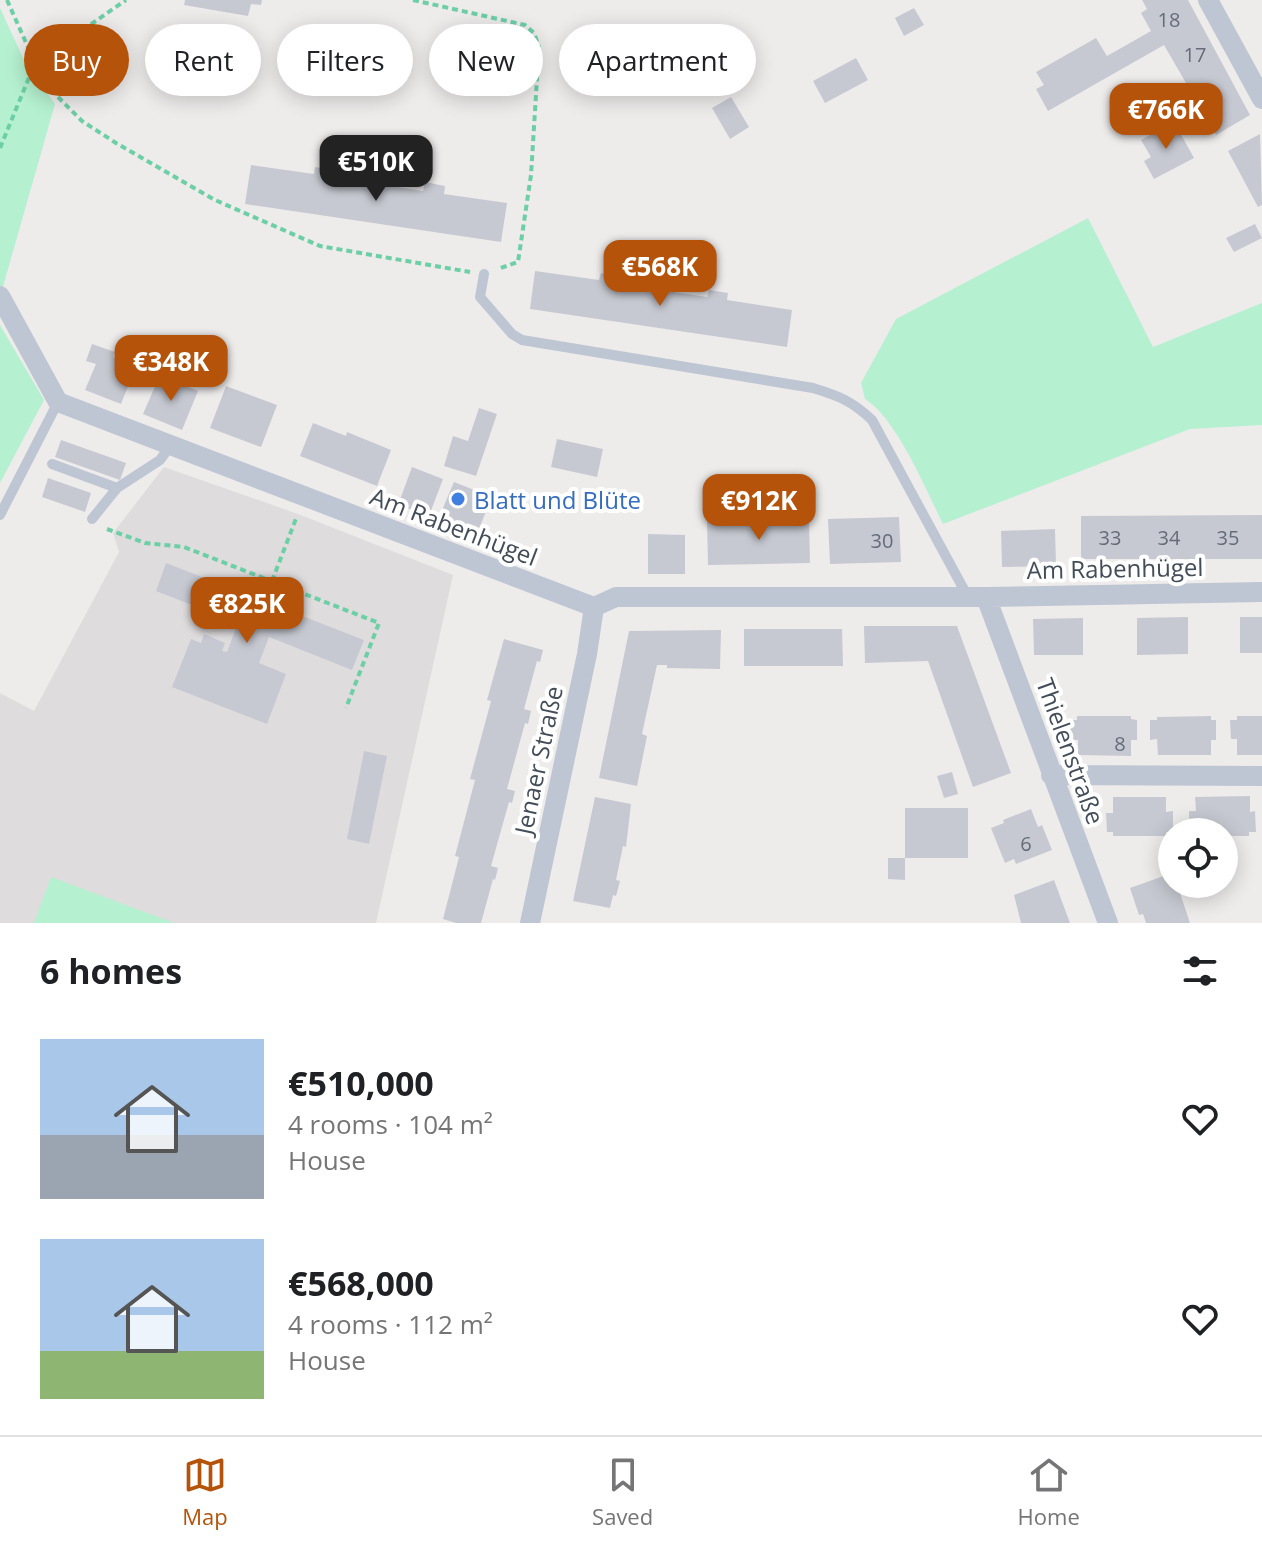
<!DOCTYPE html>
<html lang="en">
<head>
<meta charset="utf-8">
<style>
  body { margin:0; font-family:"Open Sans",sans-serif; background:#f6f6f6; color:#202124; height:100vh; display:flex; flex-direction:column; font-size:30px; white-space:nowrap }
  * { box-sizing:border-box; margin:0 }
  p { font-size:26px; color:#757577 }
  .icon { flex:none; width:44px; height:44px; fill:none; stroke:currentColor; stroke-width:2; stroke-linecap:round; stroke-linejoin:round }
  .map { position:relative; height:923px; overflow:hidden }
  .drawer { display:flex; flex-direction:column; background:#fff; flex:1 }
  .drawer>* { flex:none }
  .banner { position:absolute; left:24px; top:24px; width:800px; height:72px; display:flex; gap:16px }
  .buttons { position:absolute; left:1158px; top:818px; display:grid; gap:16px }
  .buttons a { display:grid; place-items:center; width:80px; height:80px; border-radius:50%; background:#fff; box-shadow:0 4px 20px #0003; font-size:40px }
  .price { position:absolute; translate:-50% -68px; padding:0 18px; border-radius:16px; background:#b45309; color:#fff; font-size:26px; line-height:52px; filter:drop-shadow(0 2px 4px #0008) }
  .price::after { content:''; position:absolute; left:50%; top:48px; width:24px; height:18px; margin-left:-12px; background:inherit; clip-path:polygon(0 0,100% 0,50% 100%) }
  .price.on { background:#222; color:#fff }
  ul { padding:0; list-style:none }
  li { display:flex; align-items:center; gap:24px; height:200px; padding:0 40px }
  li span { display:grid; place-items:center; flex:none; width:224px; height:160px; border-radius:0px; color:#555 }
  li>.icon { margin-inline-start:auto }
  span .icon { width:96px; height:96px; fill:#fffc; stroke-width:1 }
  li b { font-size:34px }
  h2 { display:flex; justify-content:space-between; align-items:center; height:96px; padding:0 40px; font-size:34px }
  .tag { padding:0 28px; border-radius:36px; background:#fff; box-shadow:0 4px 20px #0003; font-size:28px; line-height:72px }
  .tag.on { background:#b45309; color:#fff }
  .menu { display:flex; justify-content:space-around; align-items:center; height:112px; border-top:2px solid #e0e0e0; background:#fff; font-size:22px; color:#757577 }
  .menu a { display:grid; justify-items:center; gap:4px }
  .menu .on { color:#b45309 }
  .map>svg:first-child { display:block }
  .education { fill:#dfdcdd }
  .green { fill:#b5f0d0 }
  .building { fill:#c7c9d2 }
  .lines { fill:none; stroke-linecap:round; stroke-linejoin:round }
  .path { stroke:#6ccfa6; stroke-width:4; stroke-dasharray:6 4; stroke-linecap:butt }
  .lane { stroke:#bdc6d2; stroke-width:10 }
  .street { stroke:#bdc6d2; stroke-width:20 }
  .shop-dot { fill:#3f7fe0; stroke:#fff; stroke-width:3 }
  .labels { text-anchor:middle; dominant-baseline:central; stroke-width:8; stroke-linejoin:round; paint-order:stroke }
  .number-label { font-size:20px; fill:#646c77 }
  .shop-label { font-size:24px; fill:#366cbe; stroke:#fff; text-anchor:start }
  .street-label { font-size:24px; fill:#434d59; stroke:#fff }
</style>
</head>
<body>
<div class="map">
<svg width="1262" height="923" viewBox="0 0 1262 923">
  <rect width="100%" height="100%" fill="#eeebeb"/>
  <path class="education" d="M164,467L298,514L453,575L376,923H0V693L34,711L119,552L113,533Z"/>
  <path class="green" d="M0,8L24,60L55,104L0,297Z
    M1088,218L1153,347L1262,303V425L1190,429L943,524C926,490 897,419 865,399L861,383L896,319Z
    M0,325L44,400L0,483Z
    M51,877L174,923H34Z"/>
  <path class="building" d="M185,0H262L261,5L251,4L248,16L184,5Z
    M1142,0H1188L1250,115L1216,135L1164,45L1048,111L1036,89L1044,85L1036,72L1096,38L1107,56L1151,31L1141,13L1147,9Z
    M914,8L924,25L904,36L895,18Z
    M856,58L868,80L825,103L813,81Z
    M731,97L749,127L730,139L712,108Z
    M1174,122L1194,158L1154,179L1144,161L1151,157L1141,140Z
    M1260,134L1262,205L1258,207L1228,151Z
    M251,165L314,174L315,167L337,171L336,178L423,191L425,182L445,186L444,194L507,203L501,242L245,204Z
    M1255,224L1262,238L1234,252L1226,238Z
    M535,271L599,280L601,273L621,277L620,284L707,297L709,290L728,293L727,300L792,310L787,347L530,309Z
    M92,344L115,352L113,357L136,366L121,404L85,390L96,364L86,361Z
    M160,375L198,391L182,430L143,414Z
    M226,386L277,405L261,447L210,428Z
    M479,408L497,414L476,476L444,466L453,436L468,441Z
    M313,423L346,436L347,432L391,450L377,486L300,456Z
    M557,439L603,449L597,477L551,467Z
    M61,440L126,463L120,480L55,457Z
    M412,467L443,479L429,516L398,505Z
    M48,478L91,493L85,512L42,497Z
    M454,482L492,497L478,531L440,515Z
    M1262,515V559H1081V516Z
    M899,517L901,562L830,564L828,519Z
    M809,518L810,563L708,565L707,521Z
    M1055,529L1056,566L1002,567L1001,531Z
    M648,534L685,535V574H648Z
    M166,563L364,640L352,670L269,637L259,663L286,674L267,724L172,687L191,639L201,643L204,634L225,643L222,651L227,652L238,623L156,591Z
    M1188,617V654L1137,655V618Z
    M1240,617H1262V653H1240Z
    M1083,618V655H1034L1033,619Z
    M864,626H957L1011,773L973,787L928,661L865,663Z
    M744,629H842L843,666H744Z
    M721,630L720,669L667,668V665H657L642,734L647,736L637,786L599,778L629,631Z
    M504,639L543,650L540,662L537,661L524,709L531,711L528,724L525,723L507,789L515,791L512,803L509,802L491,866L498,868L495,880L493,879L481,923H456L443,919L459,857L455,856L475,780L470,779L491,701L487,700Z
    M1077,716H1131V719L1137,720V740H1131V756L1078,755V740H1070L1071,720H1077Z
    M1211,716V720H1216V740H1211V755H1158L1157,739L1150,740V720H1157V717Z
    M1237,716H1262V755H1237V739H1231L1230,720H1237Z
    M364,751L387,756L369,844L347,839Z
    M952,772L958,794L944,798L937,776Z
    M1250,796V812L1255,811L1256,832H1249V836H1224V832H1189V811H1196L1195,797Z
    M595,797L631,804L626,847L623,846L616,880L620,881L616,896L613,895L610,908L573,901Z
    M1113,797H1166V812L1173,811V832H1166V836H1113V832H1107L1106,813H1113Z
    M905,808H968V858H905Z
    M1031,809L1038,827L1042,825L1052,850L1016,864L1014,859L1005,863L991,828L1004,823L1003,820Z
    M888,858H905V880L888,879Z
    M1172,873V884H1177L1190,923H1146L1143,914L1139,915L1130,888Z
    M1054,880L1070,923H1021L1014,895Z"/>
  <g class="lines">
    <path class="path" d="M7,0L35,63L58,97L82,121L116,143L215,200L320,246L470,272
      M413,0L525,25L534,33L539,47L531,175L518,262L498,269
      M0,148L35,63L126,0
      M107,529L145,543L184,547L379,623L346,708
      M272,581L297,516"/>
    <path class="lane" d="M484,274L480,297L512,334L522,340L813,388C839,396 852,401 872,420L968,597
      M52,464L117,488
      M0,515L58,402
      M92,519L117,488L160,460L171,445"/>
    <path class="street" d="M1208,0L1262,99
      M0,296L58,402L594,607L616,597H986L1262,592
      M986,597L1108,923
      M1051,775L1262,776
      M530,923L587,654L594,607"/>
  </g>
  <circle class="shop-dot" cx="458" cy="499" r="8"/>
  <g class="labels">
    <g class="number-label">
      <text x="1169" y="19">18</text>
      <text x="1195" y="54">17</text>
      <text x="1110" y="537">33</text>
      <text x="1169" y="537">34</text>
      <text x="1228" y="537">35</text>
      <text x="882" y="540">30</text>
      <text x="1120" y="743">8</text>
      <text x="1026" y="843">6</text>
    </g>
    <g class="shop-label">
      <text x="474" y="499">Blatt und Blüte</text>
    </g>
    <g class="street-label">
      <text transform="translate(454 526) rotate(21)">Am Rabenhügel</text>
      <text transform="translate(1115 568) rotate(-1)">Am Rabenhügel</text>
      <text transform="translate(1071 751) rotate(70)">Thielenstraße</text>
      <text transform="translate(538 760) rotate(-78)">Jenaer Straße</text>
    </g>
  </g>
</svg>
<div class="buttons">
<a><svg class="icon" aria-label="locate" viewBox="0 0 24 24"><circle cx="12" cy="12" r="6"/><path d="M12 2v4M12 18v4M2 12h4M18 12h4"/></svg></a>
</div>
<b class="price" style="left:1166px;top:151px">€766K</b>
<b class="price on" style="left:376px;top:203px">€510K</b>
<b class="price" style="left:660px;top:308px">€568K</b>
<b class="price" style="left:171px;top:403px">€348K</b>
<b class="price" style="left:759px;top:542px">€912K</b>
<b class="price" style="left:247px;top:645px">€825K</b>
<div class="banner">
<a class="tag on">Buy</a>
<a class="tag">Rent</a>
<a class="tag">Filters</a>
<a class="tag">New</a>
<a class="tag">Apartment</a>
</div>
</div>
<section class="drawer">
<h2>6 homes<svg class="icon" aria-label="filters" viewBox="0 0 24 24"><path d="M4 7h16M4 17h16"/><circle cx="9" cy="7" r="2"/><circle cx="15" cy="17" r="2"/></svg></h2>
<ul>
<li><span style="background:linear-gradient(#a9c7e8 60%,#9aa5b1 0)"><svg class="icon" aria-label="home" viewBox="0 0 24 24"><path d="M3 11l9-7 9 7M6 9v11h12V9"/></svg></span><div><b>€510,000</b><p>4 rooms · 104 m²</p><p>House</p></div><svg class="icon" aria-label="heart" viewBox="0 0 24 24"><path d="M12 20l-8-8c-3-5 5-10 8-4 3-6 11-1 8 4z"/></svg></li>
<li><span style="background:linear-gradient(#a9c7e8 70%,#8fb573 0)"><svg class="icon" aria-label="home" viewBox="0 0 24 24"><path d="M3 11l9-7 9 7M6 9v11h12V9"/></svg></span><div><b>€568,000</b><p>4 rooms · 112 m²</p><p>House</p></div><svg class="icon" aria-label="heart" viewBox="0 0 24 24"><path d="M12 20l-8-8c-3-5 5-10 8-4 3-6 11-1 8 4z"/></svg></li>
</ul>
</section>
<nav class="menu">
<a class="on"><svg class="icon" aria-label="map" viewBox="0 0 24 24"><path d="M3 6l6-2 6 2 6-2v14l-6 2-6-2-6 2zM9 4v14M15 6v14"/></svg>Map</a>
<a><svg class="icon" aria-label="saved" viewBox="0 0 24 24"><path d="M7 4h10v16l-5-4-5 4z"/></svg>Saved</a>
<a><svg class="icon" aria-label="home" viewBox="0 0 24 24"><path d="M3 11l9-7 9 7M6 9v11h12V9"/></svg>Home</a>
</nav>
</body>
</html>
